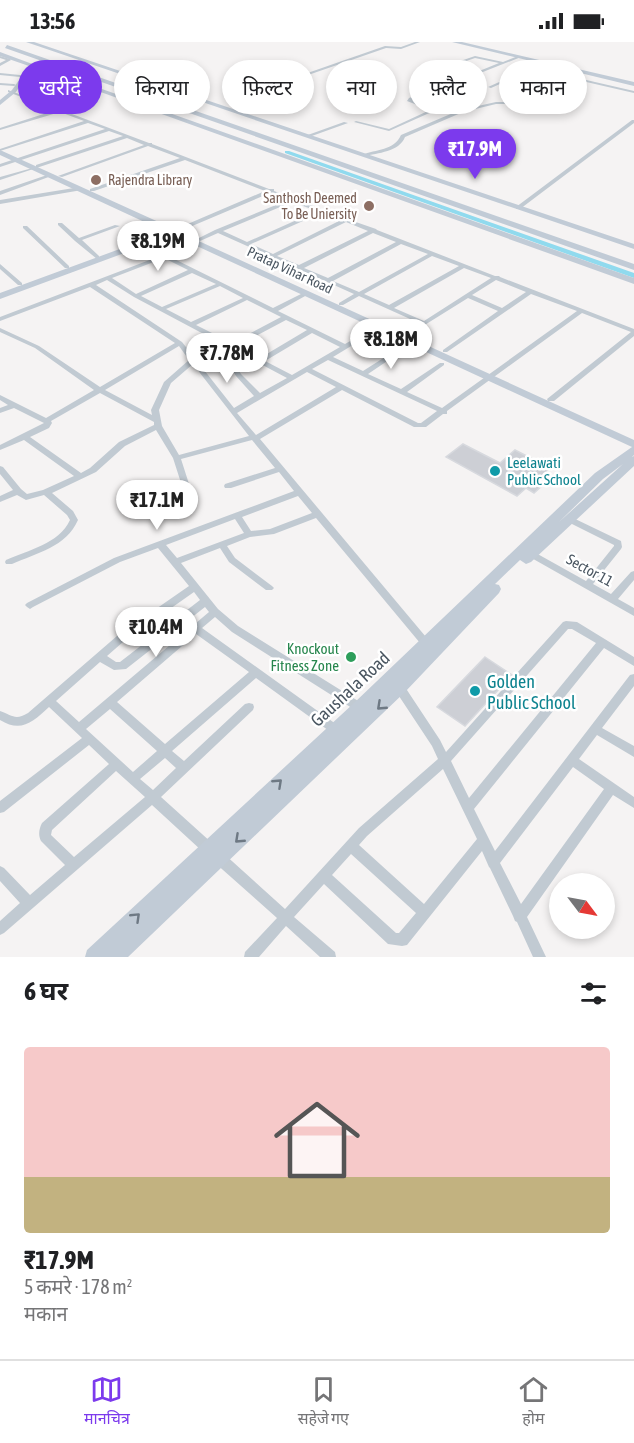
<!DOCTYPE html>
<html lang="hi">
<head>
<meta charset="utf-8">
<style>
  body { margin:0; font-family:"Asap Condensed","Noto Sans Devanagari",sans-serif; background:#f6f6f6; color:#202124; height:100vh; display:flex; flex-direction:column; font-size:22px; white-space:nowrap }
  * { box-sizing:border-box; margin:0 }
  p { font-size:20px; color:#757577 }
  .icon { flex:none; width:33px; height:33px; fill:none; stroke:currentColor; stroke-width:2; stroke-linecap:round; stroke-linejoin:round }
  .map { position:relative; height:915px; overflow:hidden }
  .side { display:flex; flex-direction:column; background:#fff; flex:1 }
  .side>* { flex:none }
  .top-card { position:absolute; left:18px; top:18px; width:598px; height:54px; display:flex; gap:12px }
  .needle { width:39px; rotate:122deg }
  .controls { position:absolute; left:549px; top:831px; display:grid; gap:12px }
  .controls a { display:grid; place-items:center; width:66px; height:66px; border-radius:50%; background:#fff; box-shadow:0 3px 9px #0003; font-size:30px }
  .price { position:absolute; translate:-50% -51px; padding:0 14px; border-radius:21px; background:#fff; color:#222; font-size:20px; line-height:39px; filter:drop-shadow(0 2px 3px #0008) }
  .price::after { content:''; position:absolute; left:50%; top:36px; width:18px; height:14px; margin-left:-9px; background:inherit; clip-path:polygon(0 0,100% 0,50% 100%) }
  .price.active { background:#7c3aed; color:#fff }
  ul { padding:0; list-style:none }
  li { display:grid; align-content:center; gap:12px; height:318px; padding:0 24px }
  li+li { border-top:2px solid #e0e0e0 }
  li span { display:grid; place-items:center; height:186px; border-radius:6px; color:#555 }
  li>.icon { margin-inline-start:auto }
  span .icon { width:108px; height:108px; fill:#fffc; stroke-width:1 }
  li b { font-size:26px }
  h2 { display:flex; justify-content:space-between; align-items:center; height:72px; padding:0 24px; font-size:26px }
  .tag { padding:0 21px; border-radius:27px; background:#fff; box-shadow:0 3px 9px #0003; font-size:21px; line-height:54px }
  .tag.active { background:#7c3aed; color:#fff }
  .status { display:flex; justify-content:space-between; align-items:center; height:42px; padding:0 30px; background:#fff; direction:ltr }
  .status svg { height:16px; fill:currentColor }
  .dock { display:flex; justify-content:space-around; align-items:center; height:84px; border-top:2px solid #e0e0e0; background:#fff; font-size:16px; color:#757577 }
  .dock a { display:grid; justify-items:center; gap:3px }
  .dock .active { color:#7c3aed }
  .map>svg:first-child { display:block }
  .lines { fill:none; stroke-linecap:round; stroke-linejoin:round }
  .canal { fill:#90daee; fill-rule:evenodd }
  .building { fill:#cdcfd5; stroke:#d7d9de; stroke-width:1.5 }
  .street { fill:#c1cad2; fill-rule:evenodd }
  .secondary { fill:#c1cbd6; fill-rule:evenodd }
  .oneway { stroke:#6e7984 }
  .education-dot { fill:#8d6e63; stroke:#fff; stroke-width:2 }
  .culture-dot { fill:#0f9aa8; stroke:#fff; stroke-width:2 }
  .leisure-dot { fill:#2e9e5b; stroke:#fff; stroke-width:2 }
  .labels { text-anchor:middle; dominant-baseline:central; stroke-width:5; stroke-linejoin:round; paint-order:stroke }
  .far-education-label { font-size:14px; fill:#785e54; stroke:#fff; text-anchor:start }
  .far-street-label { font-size:14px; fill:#4a5661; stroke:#fff }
  .culture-label { font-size:15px; fill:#0d838f; stroke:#fff; text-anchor:start }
  .street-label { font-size:15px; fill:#4a5661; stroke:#fff }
  .leisure-label { font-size:15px; fill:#27864d; stroke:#fff; text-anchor:end }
  .near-culture-label { font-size:18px; fill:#0d838f; stroke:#fff; text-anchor:start }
  .near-street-label { font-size:18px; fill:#4a5661; stroke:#fff }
</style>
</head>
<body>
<div class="status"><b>13:56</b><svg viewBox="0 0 49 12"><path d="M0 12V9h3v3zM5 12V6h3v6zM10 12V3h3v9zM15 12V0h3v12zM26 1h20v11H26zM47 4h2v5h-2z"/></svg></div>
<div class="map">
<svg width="634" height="915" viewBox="0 0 634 915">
  <rect width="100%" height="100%" fill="#f5f3f3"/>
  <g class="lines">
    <path class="canal" d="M285,109H289L634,231V236L285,111Z"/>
  </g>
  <path class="building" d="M463,402L500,421L515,408L550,426L536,439L543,443L534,451L526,446L517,454L446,415Z
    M485,615L512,633L465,684L437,665Z"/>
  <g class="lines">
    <path class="street" d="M415,0H420L401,7L386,6L262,49L280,54V56L256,49L385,4L401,5Z
      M0,14L10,17L11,18L0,24V21L6,18L0,16Z
      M475,14L503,20L518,14L521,15L412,58L436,68L389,89L354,80L356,79L389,87L430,68L407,59L409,56L463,35L445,31V29L467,34L499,21L475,16L446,26L443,25Z
      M544,20L547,21L491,46L488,45Z
      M0,31L20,33L22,34L20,35L0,33Z
      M142,37L143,39L121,45L119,44Z
      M582,37L634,49V51L582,39L568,43H542L517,53L518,62H496L463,70L405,95C399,110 378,111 364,114L362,113C376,107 394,109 401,93L460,68L496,60H515L514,52L542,41H568Z
      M0,41L14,42L16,43L14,44L0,43Z
      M8,48L60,67H64V69L149,101H152V102L269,147H274V149L292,156H296V157L321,167H325V169L345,176H350V178L376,187L377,188L495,234H499L500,235L634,287V294L554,359H548L547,357L631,290L582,271L447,369V372H443L426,385H414L342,348L260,397L431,601L433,604L431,607L428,608L425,607L316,476L274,492L250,495L227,504L235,516L272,544L274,546L272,548H266L229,520L220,506L181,521L218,567L238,584L363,662L364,665L363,668L359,669L355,668L232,590L215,575L202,586L340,685L341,688L340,691L336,693L332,691L256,636L172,709L184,719L245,662L249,661L253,662L254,665L253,668L161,755L285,867L359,786L438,717L432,704L393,645L392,642L393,639L397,638L401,639L440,698L446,710L563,580L566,579L577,580L634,615V624L604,606L474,767L495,809L630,633L634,632V644L602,686L634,704V715L597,693L579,717L634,755V766L613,753L527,875L546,915H533L517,880L515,879L513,874L490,826L489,825L482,809L407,903L402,904L388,902L324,842L294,875L335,910L336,915H320L286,884L259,915H244L245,910L277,876L214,820L152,763L4,891L0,893V879L20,861L0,839V824L4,826L30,853L65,823L41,799C38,793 39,787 42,781L109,722L89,703L4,770L0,771V759L82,696L49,665C33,680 21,691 0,678V669C12,673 15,679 28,671L117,594L189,544L158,506L120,520L33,565L30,567L27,565L25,563L27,561L114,516L294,449L279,430L231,446H225L224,444L225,442L275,426L252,398L181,417L189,442L188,444H182L173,416L156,388L125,404L96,430L52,451L73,469L78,478C66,505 37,511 12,522H6L5,520L6,518C28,508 59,502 70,478L67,473L44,453L26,458L17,453L0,460V454L13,448L0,432V424L3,425L21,447L27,452L43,448L74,434L24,398L0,408V403L44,381L14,366L0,371V366L8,363L0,358V353L46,376L94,348L35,306L0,290V286L39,304L100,345L175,301L90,245L0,279V275L160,214L138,203L137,202L140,200L273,266L303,251H307V253L278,269L345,302L382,281H386V283L333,315L363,329L404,303H408V305L368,332L401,347L440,321H444V323L407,350L442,366L577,269L531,252L447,310H443V308L498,269L468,256L407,294L405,293V291L419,281L359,254L343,263H339V261L354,252L218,191L200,199L195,198L215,188L288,158L270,151L178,190L176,189V187L265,149L185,118L94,149H90V147L180,116L148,104L62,135L58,134L144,103L127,96L0,138V135L36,125V123L123,94L109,89L0,125V122L105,87L88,81L0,109V107L84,79L60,70L0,88V86L56,68L8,50ZM292,160L317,169L247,200L223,189ZM321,171L341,178L273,212L251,202ZM346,180L368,189L299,223L277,214ZM373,191L396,200L328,236L304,226ZM401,202L428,212L359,250L333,239ZM432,214L459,224L389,263L364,252ZM164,216L188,228L136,252L112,236ZM464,226L491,236L424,279L394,266ZM192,231L216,242L162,265L141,254ZM107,238L134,255L213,297L236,334L254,354L234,366L182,300L96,243ZM496,238L526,250L502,266L472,253ZM220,244L243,256L191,280L166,267ZM247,258L281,275L232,301L196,283ZM286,278L307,288L260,316L237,304ZM312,291L340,305L292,333L265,319ZM223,302L287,336L260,351L241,332ZM179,304L189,318L164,340L151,368L152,373L105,348ZM328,318L437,369L421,381H418L312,327ZM193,322L249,394L179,413L162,384L159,368L171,341ZM307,330L336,345L256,393L237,371ZM100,351L154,380V383L119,400L90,426L81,431L30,395L49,386L52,381L51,379ZM298,454L312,471L270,487L251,489L242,475ZM235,477L244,491L177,516L166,503ZM194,550L200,558L120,620H116L107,614L123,600ZM205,565L209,570L79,680L56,659L100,620L114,628L126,627ZM568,587H572L596,601L469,756L451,719ZM196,592L249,630L165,702L117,660ZM110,667L157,709L133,730L86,687ZM165,716L176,726L153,748L140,737ZM573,725L604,747L521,862L500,821ZM443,727L477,797L424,862L359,803L367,794ZM116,729L145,755L74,815L51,793L52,788ZM351,812L416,871L399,891H396L332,833Z
      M632,78H634V81L520,167H516V165Z
      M344,80L348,81L309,95L305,94Z
      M50,132L54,133L0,153V149Z
      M80,145L82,146V148L0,162V158Z
      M58,181H62L79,196L115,183L120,184L82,198L99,214V216L97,217L75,199L58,183Z
      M23,184H27L69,224V226H65L23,186Z
      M0,222L22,241V243H18L0,227Z
      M569,474L621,499L622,505L621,507L593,542L611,552L631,530L634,529V538L618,557L634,566V574L528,514L527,512L528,510H534L586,539L614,504V503L566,479L565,477Z"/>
    <path class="secondary" d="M26,0H34L634,202V207Z
      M452,0H462L634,40V44Z
      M7,3L634,222V228L5,6Z
      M0,10L35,23L42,22L40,25L634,236V242L34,26L31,27L16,50L0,63V58L12,48L29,24L0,14Z
      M0,108L174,187H179V190L634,398V413L632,415L634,414V424L531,520L526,522L520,518L495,542L499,543L501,547L499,551L405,650L128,915H85L87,908L354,661L595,431L632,405L173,193L0,257V251L166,190L0,113ZM623,422L559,480L603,437Z"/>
  </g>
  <defs><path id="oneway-chevron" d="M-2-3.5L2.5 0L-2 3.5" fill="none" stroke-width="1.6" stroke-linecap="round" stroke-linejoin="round" transform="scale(1.5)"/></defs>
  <g class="oneway">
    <use href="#oneway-chevron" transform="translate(381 664) rotate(137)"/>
    <use href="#oneway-chevron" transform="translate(278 741) rotate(-43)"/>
    <use href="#oneway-chevron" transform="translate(239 797) rotate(137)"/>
    <use href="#oneway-chevron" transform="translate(136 875) rotate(-44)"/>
  </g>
  <g class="education-dot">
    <circle cx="96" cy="138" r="6"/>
    <circle cx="369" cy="164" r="6"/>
  </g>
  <g class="culture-dot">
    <circle cx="495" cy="429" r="6"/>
    <circle cx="475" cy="649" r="6"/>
  </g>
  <circle class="leisure-dot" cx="351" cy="615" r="6"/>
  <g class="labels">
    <g class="far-education-label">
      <text x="108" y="138">Rajendra Library</text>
      <text x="357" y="156" text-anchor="end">Santhosh Deemed<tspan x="357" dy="16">To Be Uniersity</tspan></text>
    </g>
    <g class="far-street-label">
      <text transform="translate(290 228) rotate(25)">Pratap Vihar Road</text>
    </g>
    <g class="culture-label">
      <text x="507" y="420">Leelawati<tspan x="507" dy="17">Public School</tspan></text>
    </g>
    <g class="street-label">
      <text transform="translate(590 528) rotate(29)">Sector 11</text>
    </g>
    <g class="leisure-label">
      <text x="339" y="606">Knockout<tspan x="339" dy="17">Fitness Zone</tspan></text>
    </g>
    <g class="near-culture-label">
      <text x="487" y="639">Golden<tspan x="487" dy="21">Public School</tspan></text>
    </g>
    <g class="near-street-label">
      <text transform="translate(350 647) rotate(-43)">Gaushala Road</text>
    </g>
  </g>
</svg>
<div class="controls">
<a><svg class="needle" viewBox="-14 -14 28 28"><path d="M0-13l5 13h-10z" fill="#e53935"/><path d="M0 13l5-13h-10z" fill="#757577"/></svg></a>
</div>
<b class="price active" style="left:475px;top:138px">₹17.9M</b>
<b class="price" style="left:158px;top:230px">₹8.19M</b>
<b class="price" style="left:391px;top:328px">₹8.18M</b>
<b class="price" style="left:227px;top:342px">₹7.78M</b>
<b class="price" style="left:157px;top:489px">₹17.1M</b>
<b class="price" style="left:156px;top:616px">₹10.4M</b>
<div class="top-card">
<a class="tag active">खरीदें</a>
<a class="tag">किराया</a>
<a class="tag">फ़िल्टर</a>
<a class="tag">नया</a>
<a class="tag">फ़्लैट</a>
<a class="tag">मकान</a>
</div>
</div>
<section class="side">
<h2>6 घर<svg class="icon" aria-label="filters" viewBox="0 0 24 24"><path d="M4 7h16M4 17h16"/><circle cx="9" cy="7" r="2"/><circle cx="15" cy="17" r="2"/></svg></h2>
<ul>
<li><span style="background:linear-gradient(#f6c9c9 70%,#c2b280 0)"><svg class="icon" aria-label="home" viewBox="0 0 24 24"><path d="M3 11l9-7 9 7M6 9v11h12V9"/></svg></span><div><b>₹17.9M</b><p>5 कमरे · 178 m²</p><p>मकान</p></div></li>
</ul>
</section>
<nav class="dock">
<a class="active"><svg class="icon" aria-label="map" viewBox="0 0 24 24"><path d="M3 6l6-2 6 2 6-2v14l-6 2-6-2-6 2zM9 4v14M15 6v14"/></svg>मानचित्र</a>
<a><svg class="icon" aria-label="saved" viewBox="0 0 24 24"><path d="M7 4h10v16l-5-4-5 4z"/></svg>सहेजे गए</a>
<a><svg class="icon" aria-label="home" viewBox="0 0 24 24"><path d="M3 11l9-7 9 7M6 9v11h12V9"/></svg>होम</a>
</nav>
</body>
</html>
